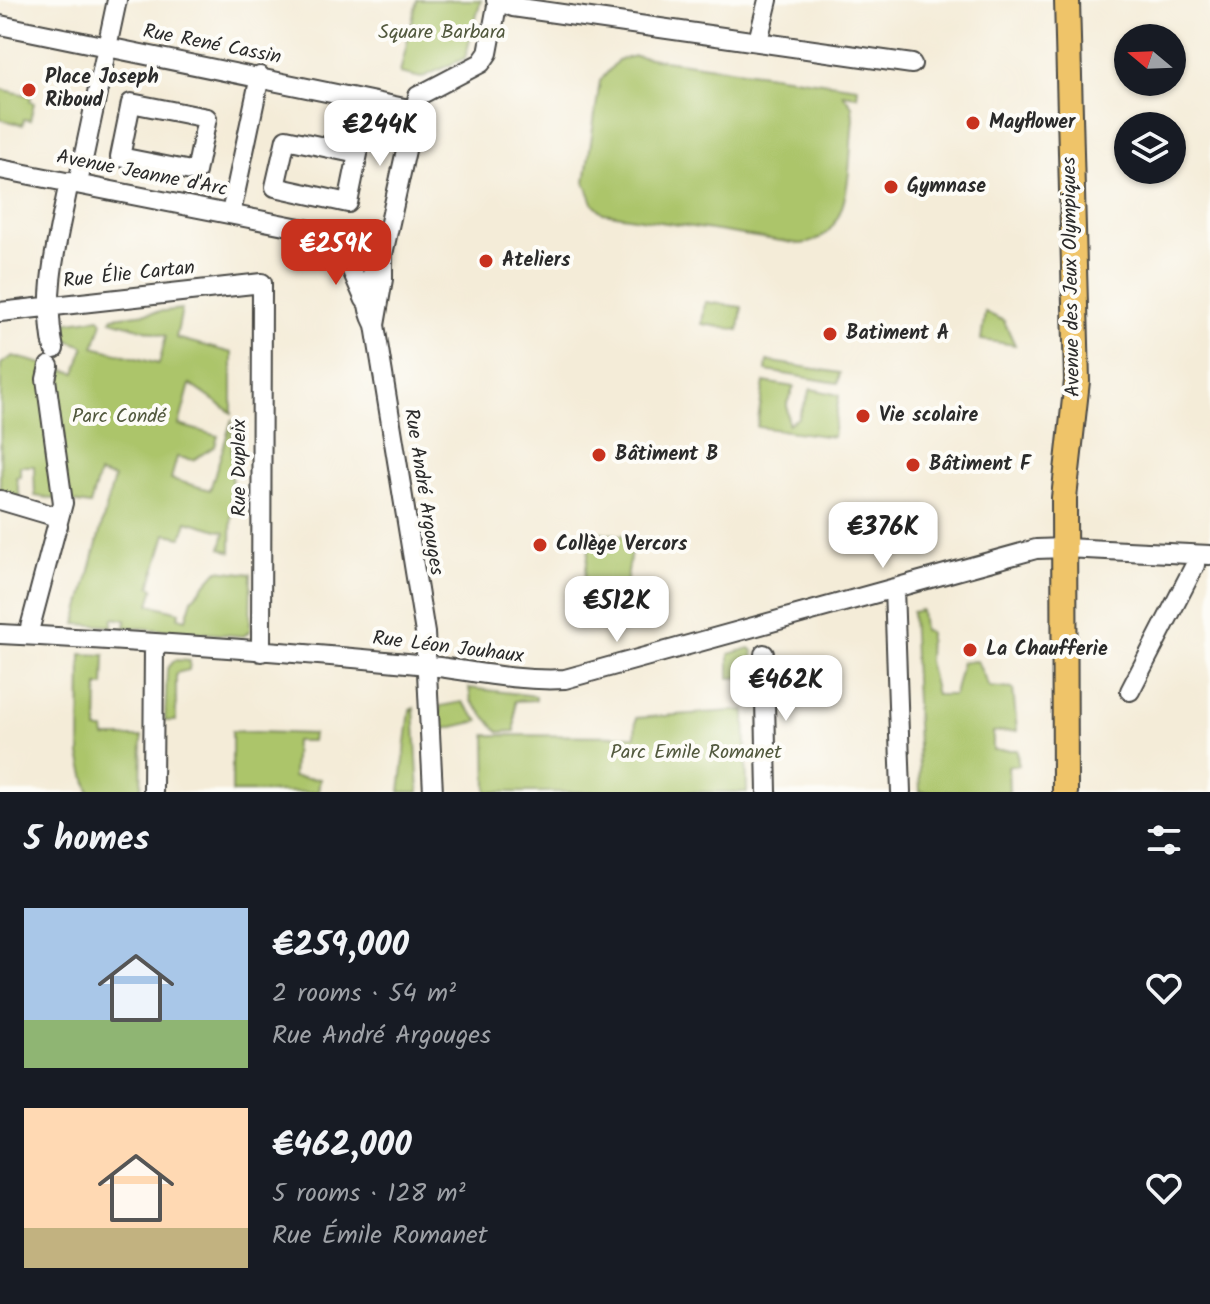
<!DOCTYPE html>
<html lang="en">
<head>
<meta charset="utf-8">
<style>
  body { margin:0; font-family:Kalam,sans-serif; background:#20242c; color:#f1f3f6; height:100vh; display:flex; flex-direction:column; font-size:30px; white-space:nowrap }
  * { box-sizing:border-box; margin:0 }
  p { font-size:26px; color:#9ea1a6 }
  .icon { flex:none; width:44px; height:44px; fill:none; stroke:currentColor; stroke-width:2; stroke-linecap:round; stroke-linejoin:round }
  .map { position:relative; height:792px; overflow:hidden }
  .side { display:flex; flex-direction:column; background:#171b24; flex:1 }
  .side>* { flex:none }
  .needle { width:52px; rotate:289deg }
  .buttons { position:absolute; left:1114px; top:24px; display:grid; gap:16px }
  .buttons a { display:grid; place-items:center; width:72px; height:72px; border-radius:50%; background:#171b24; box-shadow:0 2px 6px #0004; font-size:40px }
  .price { position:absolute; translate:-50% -68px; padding:0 18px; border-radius:16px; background:#fff; color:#222; font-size:26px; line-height:52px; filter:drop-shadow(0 2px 4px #0008) }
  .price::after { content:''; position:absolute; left:50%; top:48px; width:24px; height:18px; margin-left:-12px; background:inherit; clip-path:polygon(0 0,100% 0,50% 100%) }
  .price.active { background:#c8321e; color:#fff }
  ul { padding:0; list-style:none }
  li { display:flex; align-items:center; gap:24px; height:200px; padding:0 24px }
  li span { display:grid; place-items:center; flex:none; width:224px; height:160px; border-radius:0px; color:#555 }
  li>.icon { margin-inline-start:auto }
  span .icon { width:96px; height:96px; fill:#fffc; stroke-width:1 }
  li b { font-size:34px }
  h2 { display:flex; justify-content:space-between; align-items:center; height:96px; padding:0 24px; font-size:34px }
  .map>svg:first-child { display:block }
  .green { fill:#acc56a; stroke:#6c784a; stroke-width:2 }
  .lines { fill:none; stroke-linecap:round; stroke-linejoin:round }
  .minor-casing { stroke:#494845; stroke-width:22 }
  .major-casing { stroke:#494845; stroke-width:28 }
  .minor { stroke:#fff; stroke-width:18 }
  .major { stroke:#efc469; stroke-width:24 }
  .poi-dot { fill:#c8321e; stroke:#fdfcf7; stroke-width:3 }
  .labels { text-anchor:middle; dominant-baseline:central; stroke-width:8; stroke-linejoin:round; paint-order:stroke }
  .park-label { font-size:20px; fill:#52593e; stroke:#fdfcf7 }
  .street-label { font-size:20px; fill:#2b2b2b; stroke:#fdfcf7 }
  .poi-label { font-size:20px; font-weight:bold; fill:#2b2b2b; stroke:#fdfcf7; text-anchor:start }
</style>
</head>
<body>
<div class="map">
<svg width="1210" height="792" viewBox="0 0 1210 792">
  <rect width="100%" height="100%" fill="#fdfcf7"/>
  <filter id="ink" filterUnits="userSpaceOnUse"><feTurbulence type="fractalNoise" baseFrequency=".0125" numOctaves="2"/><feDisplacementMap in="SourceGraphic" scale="16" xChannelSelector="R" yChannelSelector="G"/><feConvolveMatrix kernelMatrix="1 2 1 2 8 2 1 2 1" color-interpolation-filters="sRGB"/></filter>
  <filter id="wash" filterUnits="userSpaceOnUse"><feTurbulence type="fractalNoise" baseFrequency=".006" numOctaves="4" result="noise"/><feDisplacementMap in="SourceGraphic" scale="32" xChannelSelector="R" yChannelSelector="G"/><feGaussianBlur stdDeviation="1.8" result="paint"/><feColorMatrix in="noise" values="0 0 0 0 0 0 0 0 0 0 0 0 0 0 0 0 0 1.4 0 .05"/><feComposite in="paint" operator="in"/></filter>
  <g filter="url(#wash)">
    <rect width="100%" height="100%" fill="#f4ecd8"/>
    <path class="green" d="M417,0H481L465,58L421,78L400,73Z
      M635,56L858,87L857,96L843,94L852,106L853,119C848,160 855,240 800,244L603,213L593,203L585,182L600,81L618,60Z
      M0,89L31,96L30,101L34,103L30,120L24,119L23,125L0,119Z
      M705,302L742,307L739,330L702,324Z
      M182,309L176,338L232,353V413L190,384L179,425L218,436L215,446L193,460L177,457L171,479L210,490L232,419L231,552L221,548L225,532L187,521L182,537L166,534L150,586L154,588L149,604L179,612L178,617L186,619L192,599L218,570L251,574L250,630L244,636L125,627L126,620L113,618L112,626L76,624L114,478L99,474L90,505L35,496L34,466H20V476L16,477L20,497L0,491L1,364L13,356L76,373L84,346L59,337L62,323L99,318L102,322L94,347L159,364L166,336L111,320L113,317Z
      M985,312L1004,321L1015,345L981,340Z
      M767,361L840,373L838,383L766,371Z
      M764,382L794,387L787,403L788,424L798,418L811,389L839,395L833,437L757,427Z
      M592,531L633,537L621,620L579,614Z
      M921,610L923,630L929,632L928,661L936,695H954L962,662L977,661L989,687L1013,689L1017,731L993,732V750H1017L1018,765L1008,766L1009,792H920L912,612Z
      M750,648L753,651L754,677L729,678V654Z
      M81,654L105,655L104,686H98L97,730H104L105,737H142L141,792H89L80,755Z
      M175,660L190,661L189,670L176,673V721H165L167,669Z
      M469,688L536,696V700L515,701V731L499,732L471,701Z
      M462,702L479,721L440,730V706Z
      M414,708L419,792H400L410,710Z
      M745,710L747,792H487L486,735L635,736L636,718Z
      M232,731L313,734L312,741H295L293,777L320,779L318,792H232Z"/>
  </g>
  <g filter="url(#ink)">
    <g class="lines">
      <g class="minor-casing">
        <path id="minor" d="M496,0L513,7L912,64
          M0,25L414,110
          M758,41L768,0
          M131,103L207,118L196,172L120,157Z
          M286,139L358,154L348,203L275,187Z
          M0,169L305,229L367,244L383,254
          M78,183L117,0
          M231,213L260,76
          M323,235C344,252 355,266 383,254
          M346,257L365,300
          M0,312L262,283L261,652
          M375,325C361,298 367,278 383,254
          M54,349C42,292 58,239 69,182
          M0,500L54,516L58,526
          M894,588L901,792
          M0,634C136,641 272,650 407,663C460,668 511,682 565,679L1036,549L1065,548L1210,555
          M28,635L63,503L46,379L49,366
          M764,654L767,792
          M1130,691L1195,565V555
          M153,792L154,643
          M433,792L425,633L375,325L383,279V254L418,96L481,63L488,53L498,0"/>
      </g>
      <g class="major-casing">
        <path id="major" d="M1065,792L1064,498L1077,381L1067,0"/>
      </g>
      <use href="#minor" class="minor"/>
      <use href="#major" class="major"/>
    </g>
  </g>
  <g class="poi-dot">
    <circle cx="29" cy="90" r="8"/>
    <circle cx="973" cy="123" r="8"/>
    <circle cx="891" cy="187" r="8"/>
    <circle cx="486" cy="261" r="8"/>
    <circle cx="830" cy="334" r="8"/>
    <circle cx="863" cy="416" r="8"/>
    <circle cx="599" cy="455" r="8"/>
    <circle cx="913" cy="465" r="8"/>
    <circle cx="540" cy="545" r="8"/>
    <circle cx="970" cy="650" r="8"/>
  </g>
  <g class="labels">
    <g class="park-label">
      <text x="442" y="33">Square Barbara</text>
      <text x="119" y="417">Parc Condé</text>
      <text x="696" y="753">Parc Emile Romanet</text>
    </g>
    <g class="street-label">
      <text transform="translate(212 45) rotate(11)">Rue René Cassin</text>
      <text transform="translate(142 174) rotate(11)">Avenue Jeanne d'Arc</text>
      <text transform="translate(129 275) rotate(-6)">Rue Élie Cartan</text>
      <text transform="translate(1072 277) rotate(-91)">Avenue des Jeux Olympiques</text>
      <text transform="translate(240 468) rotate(-90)">Rue Dupleix</text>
      <text transform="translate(423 492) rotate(81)">Rue André Argouges</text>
      <text transform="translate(448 648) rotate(7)">Rue Léon Jouhaux</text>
    </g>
    <g class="poi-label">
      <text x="45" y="78">Place Joseph<tspan x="45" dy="23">Riboud</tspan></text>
      <text x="989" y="123">Mayflower</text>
      <text x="907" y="187">Gymnase</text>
      <text x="502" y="261">Ateliers</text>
      <text x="846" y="334">Batiment A</text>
      <text x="879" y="416">Vie scolaire</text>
      <text x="615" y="455">Bâtiment B</text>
      <text x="929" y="465">Bâtiment F</text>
      <text x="556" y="545">Collège Vercors</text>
      <text x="986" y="650">La Chaufferie</text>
    </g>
  </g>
</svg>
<div class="buttons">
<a><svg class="needle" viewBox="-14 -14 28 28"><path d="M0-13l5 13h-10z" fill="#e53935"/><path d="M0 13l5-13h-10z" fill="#9ea1a6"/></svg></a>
<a><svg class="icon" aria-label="layers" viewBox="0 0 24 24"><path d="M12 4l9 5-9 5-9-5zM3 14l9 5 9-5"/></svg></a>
</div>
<b class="price" style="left:380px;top:168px">€244K</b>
<b class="price active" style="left:336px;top:287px">€259K</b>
<b class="price" style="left:883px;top:570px">€376K</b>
<b class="price" style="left:617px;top:644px">€512K</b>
<b class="price" style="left:786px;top:723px">€462K</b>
</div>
<section class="side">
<h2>5 homes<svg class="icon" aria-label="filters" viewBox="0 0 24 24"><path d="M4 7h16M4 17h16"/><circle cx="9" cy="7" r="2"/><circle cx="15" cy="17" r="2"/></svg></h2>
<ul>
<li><span style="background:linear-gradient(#a9c7e8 70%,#8fb573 0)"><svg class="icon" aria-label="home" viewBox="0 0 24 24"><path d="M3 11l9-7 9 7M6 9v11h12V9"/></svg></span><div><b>€259,000</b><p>2 rooms · 54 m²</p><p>Rue André Argouges</p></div><svg class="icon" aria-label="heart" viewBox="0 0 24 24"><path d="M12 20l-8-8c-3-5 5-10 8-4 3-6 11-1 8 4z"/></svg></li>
<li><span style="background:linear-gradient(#ffd9b3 75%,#c2b280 0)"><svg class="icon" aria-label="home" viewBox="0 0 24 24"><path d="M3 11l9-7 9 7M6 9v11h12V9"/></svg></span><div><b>€462,000</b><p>5 rooms · 128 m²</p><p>Rue Émile Romanet</p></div><svg class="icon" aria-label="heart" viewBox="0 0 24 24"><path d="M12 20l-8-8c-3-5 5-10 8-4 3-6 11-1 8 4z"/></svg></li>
</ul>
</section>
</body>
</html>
